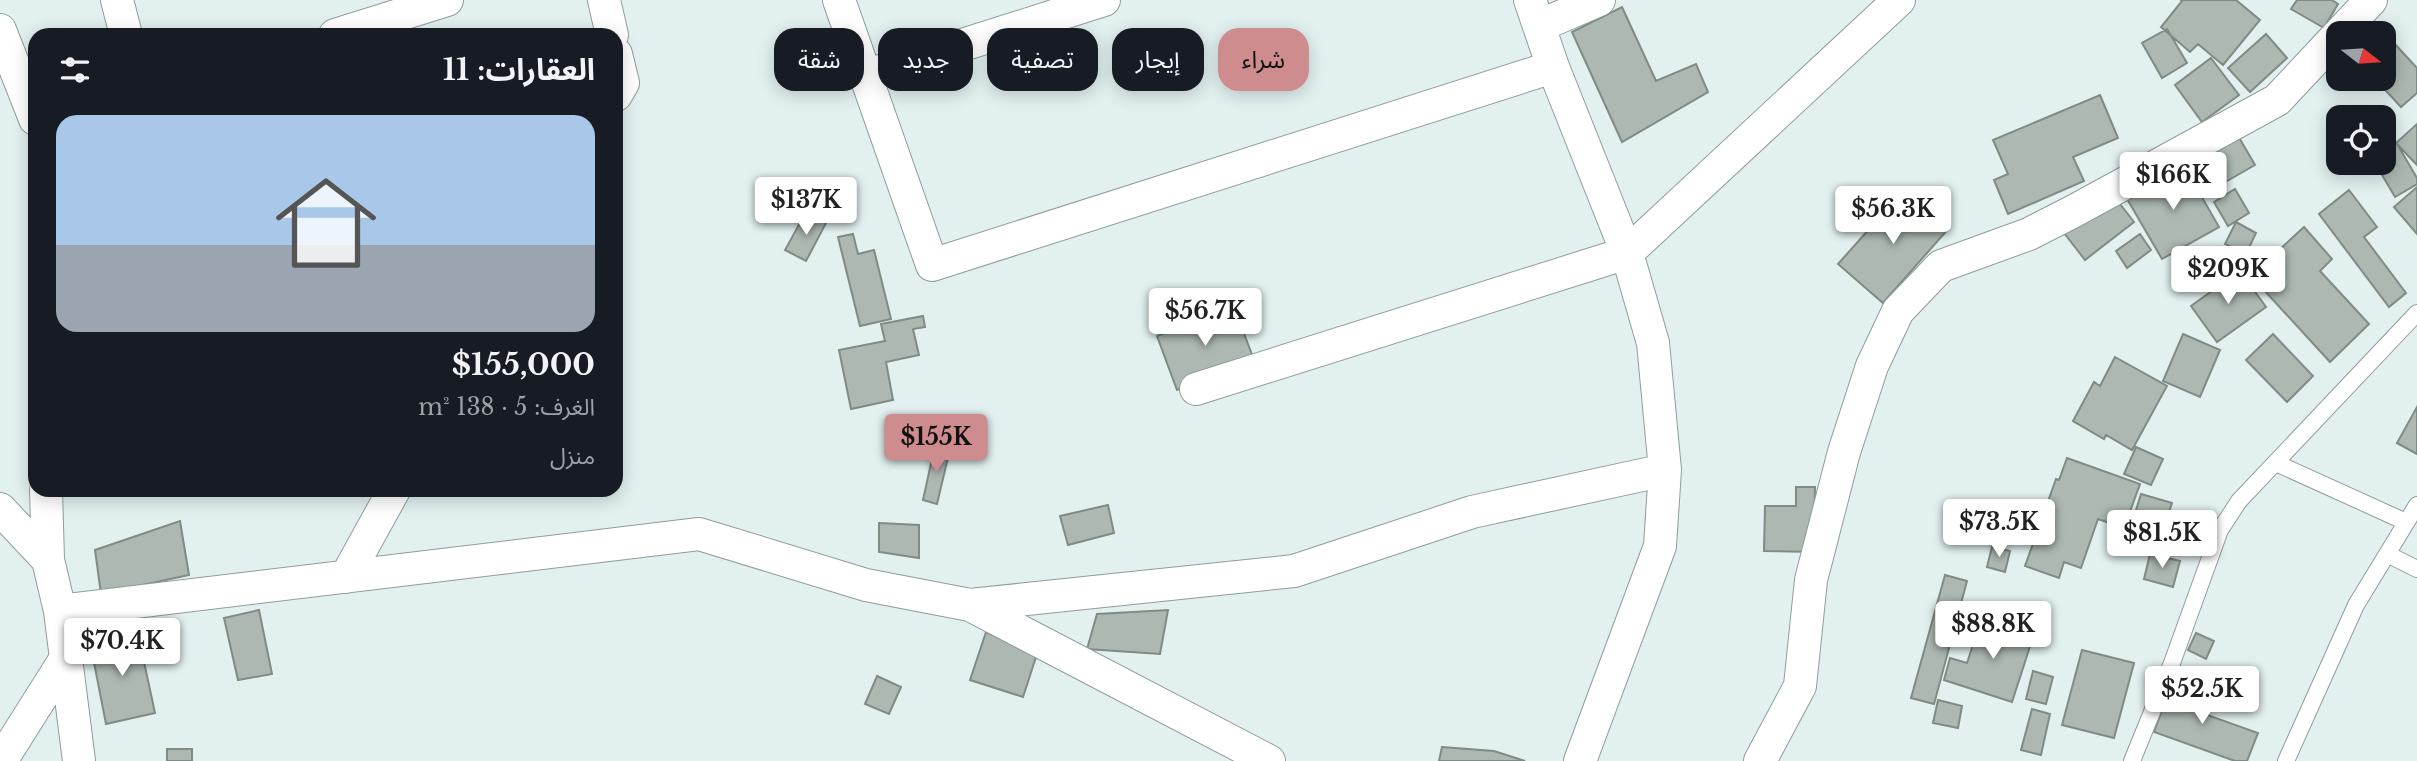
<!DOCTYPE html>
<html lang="ar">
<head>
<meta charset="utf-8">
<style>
  body { margin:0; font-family:"Libre Baskerville","Noto Sans Arabic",serif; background:#20242c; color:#f1f3f6; direction:rtl; height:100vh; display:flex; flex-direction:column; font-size:26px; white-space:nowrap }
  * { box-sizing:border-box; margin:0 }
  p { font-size:23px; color:#9ea1a6 }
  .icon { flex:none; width:38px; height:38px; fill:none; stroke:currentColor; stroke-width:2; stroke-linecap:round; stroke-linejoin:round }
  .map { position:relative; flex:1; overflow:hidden; direction:ltr }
  .details { position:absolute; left:28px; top:28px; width:595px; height:469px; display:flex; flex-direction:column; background:#171b24; border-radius:21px; box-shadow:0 4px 18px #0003; direction:rtl }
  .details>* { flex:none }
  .banner { position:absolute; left:644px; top:28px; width:665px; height:63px; direction:rtl; display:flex; gap:14px }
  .needle { width:46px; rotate:107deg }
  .tools { position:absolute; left:2326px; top:21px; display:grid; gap:14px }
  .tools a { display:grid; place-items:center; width:70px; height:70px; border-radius:14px; background:#171b24; box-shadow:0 4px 18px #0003; font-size:35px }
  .price { position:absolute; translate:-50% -60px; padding:0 16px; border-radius:7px; background:#fff; color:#222; font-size:23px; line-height:46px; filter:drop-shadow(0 2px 4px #0008) }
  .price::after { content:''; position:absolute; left:50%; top:42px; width:21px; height:16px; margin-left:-10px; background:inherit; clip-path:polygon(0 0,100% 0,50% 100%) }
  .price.active { background:#cf8c8f; color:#111 }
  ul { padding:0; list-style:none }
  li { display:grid; align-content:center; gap:14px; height:371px; padding:0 28px }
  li+li { border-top:2px solid #363941 }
  li span { display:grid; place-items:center; height:217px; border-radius:21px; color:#555 }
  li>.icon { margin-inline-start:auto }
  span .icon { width:126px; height:126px; fill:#fffc; stroke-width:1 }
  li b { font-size:30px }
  h2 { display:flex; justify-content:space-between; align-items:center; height:84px; padding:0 28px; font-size:30px }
  .chip { padding:0 24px; border-radius:21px; background:#171b24; box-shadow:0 4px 18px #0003; font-size:24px; line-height:63px }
  .chip.active { background:#cf8c8f; color:#111 }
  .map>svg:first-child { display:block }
  .building { fill:#adb8b2; stroke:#808b84; stroke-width:2 }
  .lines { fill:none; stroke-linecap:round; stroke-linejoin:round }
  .lane-casing { stroke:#8f9c9c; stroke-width:18 }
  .street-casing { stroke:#8f9c9c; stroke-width:34 }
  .lane { stroke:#fff; stroke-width:16 }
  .street { stroke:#fff; stroke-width:32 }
</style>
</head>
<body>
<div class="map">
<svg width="2417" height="761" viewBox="0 0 2417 761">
  <rect width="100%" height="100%" fill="#e2f0f0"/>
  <path class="building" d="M2181,0H2236L2260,20L2223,65L2198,44L2190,52L2161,27L2182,1Z
    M2297,0H2332L2338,4L2324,28L2291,9Z
    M1622,7L1656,81L1696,64L1708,92L1622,142L1572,32Z
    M2371,18L2417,68V93L2401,107L2375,79H2384V33H2354Z
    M2167,29L2187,63L2162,78L2142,43Z
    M2266,34L2287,58L2250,92L2228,68Z
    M2211,58L2239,95L2202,122L2175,85Z
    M2100,95L2118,138L2073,157L2084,181L2008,214L1994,180L2008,174L1993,140Z
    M2417,124V165L2396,143Z
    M2237,134L2255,165L2215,188L2197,157Z
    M2394,139L2417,178V184L2395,197L2375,163H2384V145Z
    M2183,164L2219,227L2162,259L2126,197Z
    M2417,187V234L2394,207Z
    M2235,189L2249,213L2228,226L2214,202Z
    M1904,190L1949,228L1883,303L1838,264Z
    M2349,190L2377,227L2364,237L2406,293L2389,307L2319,214Z
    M2113,195L2134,222L2085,260L2064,233Z
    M806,212L826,223L806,261L785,250Z
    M2236,222L2256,233L2246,254L2225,244Z
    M2304,227L2332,259L2320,271L2369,324L2330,362L2251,276Z
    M853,234L858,254L874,250L891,319L860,326L838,237Z
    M2140,234L2151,250L2127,268L2116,251Z
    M2240,271L2266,307L2217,342L2191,306Z
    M1234,307L1254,360L1177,390L1157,336Z
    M923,316L925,327L913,329L919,355L886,362L893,400L851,409L839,350L885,341L881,324Z
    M2183,334L2220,350L2200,397L2163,381Z
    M2273,334L2313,376L2287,402L2246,360Z
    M2115,357L2167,386L2132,450L2106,435L2104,439L2073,421L2094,382L2100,386Z
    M2417,407V454L2397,443Z
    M935,445L950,449L937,504L923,500Z
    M2136,447L2163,459L2151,485L2124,474Z
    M2067,458L2140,484L2124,528L2098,519L2081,568L2064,562L2059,578L2025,566L2056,479L2059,480Z
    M1796,487H1815L1814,552L1764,551L1765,506H1796Z
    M2141,494L2172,503L2162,533L2132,523Z
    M1108,505L1114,533L1068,545L1060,516Z
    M180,521L189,575L101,594L95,550Z
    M879,523L919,525V558L879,552Z
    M1992,547L2010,551L2005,572L1987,567Z
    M2150,554L2180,561L2173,587L2144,579Z
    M1945,575L1967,581L1934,704L1911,698Z
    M259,610L272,674L238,680L224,618Z
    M1168,610L1160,654L1087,649L1097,614Z
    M1982,617L2034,634L2012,702L1944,680L1950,658L1967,663Z
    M986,632L1037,654L1023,697L970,680Z
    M2196,633L2214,641L2206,659L2188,650Z
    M138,634L155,713L106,724L90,642Z
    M2082,650L2134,663L2114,738L2062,725Z
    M2033,671L2053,677L2046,704L2026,699Z
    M877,676L901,687L889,714L865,704Z
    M2173,680L2203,691L2196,711L2258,733L2247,761H2235L2154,732Z
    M1938,700L1962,706L1958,728L1933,723Z
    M2032,709L2050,714L2041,755L2021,750Z
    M1442,747L1494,751L1525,761H1439Z
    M167,749H192V761H167Z"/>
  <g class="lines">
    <g class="lane-casing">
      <path id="lane" d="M2276,463L2406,522
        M2387,554L2417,569
        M2132,761L2172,663L2220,530L2239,501L2417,313
        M2286,761L2356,605L2417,505"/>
    </g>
    <g class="street-casing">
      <path id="street" d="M117,0L126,35
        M604,0L612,35
        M839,0L932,265L1553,67
        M1530,0L1553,67L1627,253L1653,343L1665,470L1660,546L1580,761
        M1539,26L1599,0
        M0,30L35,119
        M2340,33L2371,0
        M335,35L447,0
        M616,54L623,83L616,95
        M865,76L1104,0
        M1196,389L1627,253L1899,0
        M0,509L48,560L46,490
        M48,560L60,611L79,761
        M346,577L394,490
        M970,605L1269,761
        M60,611L699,534L866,585L970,605L1294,571L1472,512L1665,470
        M1,761L66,658
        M1760,761L1800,686L1811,580L1844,452L1872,366L1898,311L1941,266L2029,234L2074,211L2277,100L2338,35"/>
    </g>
    <use href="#lane" class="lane"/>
    <use href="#street" class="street"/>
  </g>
</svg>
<div class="tools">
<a><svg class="needle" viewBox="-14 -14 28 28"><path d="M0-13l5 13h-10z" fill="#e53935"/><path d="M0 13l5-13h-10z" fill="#9ea1a6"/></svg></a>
<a><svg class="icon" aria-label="locate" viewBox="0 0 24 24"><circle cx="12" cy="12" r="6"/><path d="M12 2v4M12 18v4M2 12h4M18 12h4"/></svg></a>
</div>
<b class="price" style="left:2173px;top:212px">$166K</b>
<b class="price" style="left:806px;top:237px">$137K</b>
<b class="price" style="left:1893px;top:246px">$56.3K</b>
<b class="price" style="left:2228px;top:306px">$209K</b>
<b class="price" style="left:1205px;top:348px">$56.7K</b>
<b class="price active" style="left:936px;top:474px">$155K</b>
<b class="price" style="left:1999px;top:559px">$73.5K</b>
<b class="price" style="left:2162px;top:570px">$81.5K</b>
<b class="price" style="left:1993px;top:661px">$88.8K</b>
<b class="price" style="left:122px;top:678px">$70.4K</b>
<b class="price" style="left:2202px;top:726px">$52.5K</b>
<div class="banner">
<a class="chip active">شراء</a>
<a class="chip">إيجار</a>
<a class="chip">تصفية</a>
<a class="chip">جديد</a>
<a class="chip">شقة</a>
</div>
<section class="details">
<h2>العقارات: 11<svg class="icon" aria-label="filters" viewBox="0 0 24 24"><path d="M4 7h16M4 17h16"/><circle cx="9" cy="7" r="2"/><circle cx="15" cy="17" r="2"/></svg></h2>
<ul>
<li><span style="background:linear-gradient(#a9c7e8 60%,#9aa5b1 0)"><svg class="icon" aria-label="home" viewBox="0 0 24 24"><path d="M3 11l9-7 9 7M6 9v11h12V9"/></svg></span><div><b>$155,000</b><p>الغرف: 5 · 138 m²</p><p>منزل</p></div></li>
</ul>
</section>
</div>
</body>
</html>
